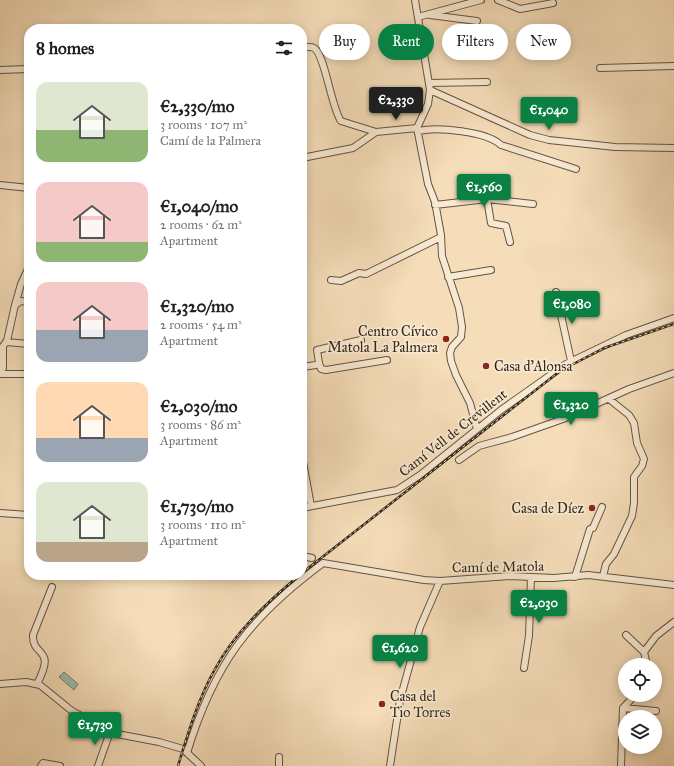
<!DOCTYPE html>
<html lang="en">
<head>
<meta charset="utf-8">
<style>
  body { margin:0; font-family:"IM FELL Great Primer",serif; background:#f6f6f6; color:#202124; height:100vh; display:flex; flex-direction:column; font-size:15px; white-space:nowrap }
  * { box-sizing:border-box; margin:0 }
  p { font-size:13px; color:#757577 }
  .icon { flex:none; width:22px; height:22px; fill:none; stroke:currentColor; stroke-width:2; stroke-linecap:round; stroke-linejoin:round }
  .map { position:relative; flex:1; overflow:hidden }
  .details { position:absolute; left:24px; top:24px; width:283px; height:556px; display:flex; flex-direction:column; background:#fff; border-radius:16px; box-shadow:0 2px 10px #0003 }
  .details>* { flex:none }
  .banner { position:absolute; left:319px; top:24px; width:295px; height:36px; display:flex; gap:8px }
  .controls { position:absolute; left:618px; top:658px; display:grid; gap:8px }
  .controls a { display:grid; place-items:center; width:44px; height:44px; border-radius:50%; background:#fff; box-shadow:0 2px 10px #0003; font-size:20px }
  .price { position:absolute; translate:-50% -34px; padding:0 9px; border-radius:4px; background:#0b8043; color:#fff; font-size:13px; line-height:26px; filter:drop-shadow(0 1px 2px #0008) }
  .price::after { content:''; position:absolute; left:50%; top:24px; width:12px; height:9px; margin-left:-6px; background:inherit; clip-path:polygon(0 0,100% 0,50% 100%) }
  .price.on { background:#222; color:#fff }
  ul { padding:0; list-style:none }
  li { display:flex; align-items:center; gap:12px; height:100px; padding:0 12px }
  li span { display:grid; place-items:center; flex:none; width:112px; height:80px; border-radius:12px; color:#555 }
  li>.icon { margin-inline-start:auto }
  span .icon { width:48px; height:48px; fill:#fffc; stroke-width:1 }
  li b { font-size:17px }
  h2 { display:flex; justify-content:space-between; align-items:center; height:48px; padding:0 12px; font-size:17px }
  .chip { padding:0 14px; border-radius:18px; background:#fff; box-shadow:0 2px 10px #0003; font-size:14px; line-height:36px }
  .chip.on { background:#0b8043; color:#fff }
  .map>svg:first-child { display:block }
  .water { fill:#9cbcaf; stroke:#728073 }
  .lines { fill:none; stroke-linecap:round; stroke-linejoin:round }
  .minor-casing { stroke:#635441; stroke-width:8 }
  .minor { stroke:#f8e9d2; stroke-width:6 }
  .rail-casing { stroke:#322719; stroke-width:2.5 }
  .rail { stroke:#f8e9d2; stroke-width:1; stroke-dasharray:3; stroke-linecap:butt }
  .poi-dot { fill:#8f2418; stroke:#f8e9d2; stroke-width:1.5 }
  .labels { text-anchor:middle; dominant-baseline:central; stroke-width:3.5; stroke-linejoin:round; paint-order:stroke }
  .poi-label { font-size:14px; fill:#322719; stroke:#f8e9d2; text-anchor:end }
  .street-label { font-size:14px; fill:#322719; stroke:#f8e9d2 }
</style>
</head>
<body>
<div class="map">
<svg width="674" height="766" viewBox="0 0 674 766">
  <rect width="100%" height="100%" fill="#f5ddb9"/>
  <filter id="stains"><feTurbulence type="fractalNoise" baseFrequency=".005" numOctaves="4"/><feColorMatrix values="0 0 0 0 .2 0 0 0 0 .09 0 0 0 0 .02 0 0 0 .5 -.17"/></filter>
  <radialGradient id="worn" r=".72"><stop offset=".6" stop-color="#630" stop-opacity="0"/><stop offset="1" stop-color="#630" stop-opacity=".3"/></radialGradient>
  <path class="water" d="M64,672L78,684L74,690L59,677Z"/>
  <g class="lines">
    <g class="minor-casing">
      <path id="minor" d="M415,0L430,90L428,104L417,128L428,184L435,202L441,235L442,256L459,308L462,327L461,337L452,347L450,353L451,361L456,375L470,403L477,429
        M498,0L520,9L553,3
        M430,15L477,21
        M418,17L481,0
        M302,48C306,47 310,46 314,48C325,54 331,107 341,121L376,132
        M600,68L674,66
        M0,70L29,69
        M429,83L487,82
        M430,90L530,135L549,140L615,147L674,148
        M418,131C438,127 486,131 501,145L576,169
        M302,158L353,148L376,132L417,128
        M0,185L29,188
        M487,199L491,223L506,226L510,242
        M435,205L487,199L533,204
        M448,277L491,270
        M331,280L341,281L359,273L366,274L441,237
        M556,292L571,361
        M15,305L21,284L29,267
        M6,342L29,344
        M319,363L321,369L326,370L387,360
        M302,367L316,365L319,363L317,350L361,340
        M0,374L3,368V346L7,341L15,305L21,301L29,302
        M0,374H29
        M302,456L311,506
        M459,460L479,446L512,437L563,419L629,389L674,373
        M302,508L397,490L420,475L501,410L566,364L626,335L674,318
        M0,513L29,515
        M302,556L312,558
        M603,576L606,564L614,554L632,516L634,503V477L642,466L644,459L637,443L634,423L629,415L609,399
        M575,577L590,529L593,528L602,507
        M626,635L644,652
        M647,665L644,652L656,636L674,622
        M524,668L529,636L531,577
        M0,684L26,682L40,685L72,711L112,733L159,742L183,749L201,766
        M37,684C57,646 32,658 33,635L52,587
        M623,708L656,711
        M187,753C214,664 249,618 323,563L424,580L440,581L510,576L554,578L588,575L674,585
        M279,757V766
        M41,766L43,763L60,766
        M98,766L110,732
        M390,766L400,700L420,627L440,581
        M621,766L623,708L635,695"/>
    </g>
    <use href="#minor" class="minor"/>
    <g class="rail-casing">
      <path id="rail" d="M302,573L560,371L604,348L674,324
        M178,766C188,733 198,699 215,669C235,632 267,602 300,575"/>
    </g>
    <use href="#rail" class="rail"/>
  </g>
  <g class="poi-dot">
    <circle cx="446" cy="339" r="4"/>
    <circle cx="486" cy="366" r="4"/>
    <circle cx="592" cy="508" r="4"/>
    <circle cx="382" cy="704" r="4"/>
  </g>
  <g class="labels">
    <g class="poi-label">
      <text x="438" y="331">Centro Cívico<tspan x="438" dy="16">Matola La Palmera</tspan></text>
      <text x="494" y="366" text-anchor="start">Casa d'Alonsa</text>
      <text x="584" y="508">Casa de Díez</text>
      <text x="390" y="696" text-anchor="start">Casa del<tspan x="390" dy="16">Tio Torres</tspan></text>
    </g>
    <g class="street-label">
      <text transform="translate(453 433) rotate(-38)">Camí Vell de Crevillent</text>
      <text transform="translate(498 567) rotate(-1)">Camí de Matola</text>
    </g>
  </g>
  <rect width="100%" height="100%" filter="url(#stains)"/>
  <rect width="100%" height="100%" fill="url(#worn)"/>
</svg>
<div class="controls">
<a><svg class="icon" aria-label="locate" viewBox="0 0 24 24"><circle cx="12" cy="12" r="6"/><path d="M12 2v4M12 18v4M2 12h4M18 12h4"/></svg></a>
<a><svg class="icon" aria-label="layers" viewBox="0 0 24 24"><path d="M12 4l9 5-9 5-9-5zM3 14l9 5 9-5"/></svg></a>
</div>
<b class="price on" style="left:396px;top:121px">€2,330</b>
<b class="price" style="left:549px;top:131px">€1,040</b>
<b class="price" style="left:484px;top:208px">€1,560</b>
<b class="price" style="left:572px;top:325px">€1,080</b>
<b class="price" style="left:571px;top:426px">€1,320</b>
<b class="price" style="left:539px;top:624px">€2,030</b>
<b class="price" style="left:400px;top:669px">€1,620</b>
<b class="price" style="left:95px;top:746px">€1,730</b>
<div class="banner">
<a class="chip">Buy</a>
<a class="chip on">Rent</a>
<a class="chip">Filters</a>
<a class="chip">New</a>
</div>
<section class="details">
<h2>8 homes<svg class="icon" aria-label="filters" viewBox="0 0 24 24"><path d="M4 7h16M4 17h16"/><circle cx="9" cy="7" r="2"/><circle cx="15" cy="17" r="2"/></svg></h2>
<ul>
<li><span style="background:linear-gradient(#dfe7d0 60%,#8fb573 0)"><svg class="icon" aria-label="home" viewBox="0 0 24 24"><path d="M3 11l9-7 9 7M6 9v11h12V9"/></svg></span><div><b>€2,330/mo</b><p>3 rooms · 107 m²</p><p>Camí de la Palmera</p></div></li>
<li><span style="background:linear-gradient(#f6c9c9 75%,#8fb573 0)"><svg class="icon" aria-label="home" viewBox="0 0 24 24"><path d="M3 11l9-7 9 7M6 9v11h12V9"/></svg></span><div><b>€1,040/mo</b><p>2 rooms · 62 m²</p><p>Apartment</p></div></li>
<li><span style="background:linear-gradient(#f6c9c9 60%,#9aa5b1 0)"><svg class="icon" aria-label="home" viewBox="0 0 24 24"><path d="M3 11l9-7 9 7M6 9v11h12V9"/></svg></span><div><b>€1,320/mo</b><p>2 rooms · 54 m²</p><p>Apartment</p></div></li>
<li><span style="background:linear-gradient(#ffd9b3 70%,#9aa5b1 0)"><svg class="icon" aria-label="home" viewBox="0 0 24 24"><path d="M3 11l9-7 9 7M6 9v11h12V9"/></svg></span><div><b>€2,030/mo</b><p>3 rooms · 86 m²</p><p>Apartment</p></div></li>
<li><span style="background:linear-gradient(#dfe7d0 75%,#b9a48a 0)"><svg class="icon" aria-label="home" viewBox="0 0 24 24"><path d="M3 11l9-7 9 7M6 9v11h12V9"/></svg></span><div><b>€1,730/mo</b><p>3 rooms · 110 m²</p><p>Apartment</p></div></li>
</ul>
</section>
</div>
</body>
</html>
